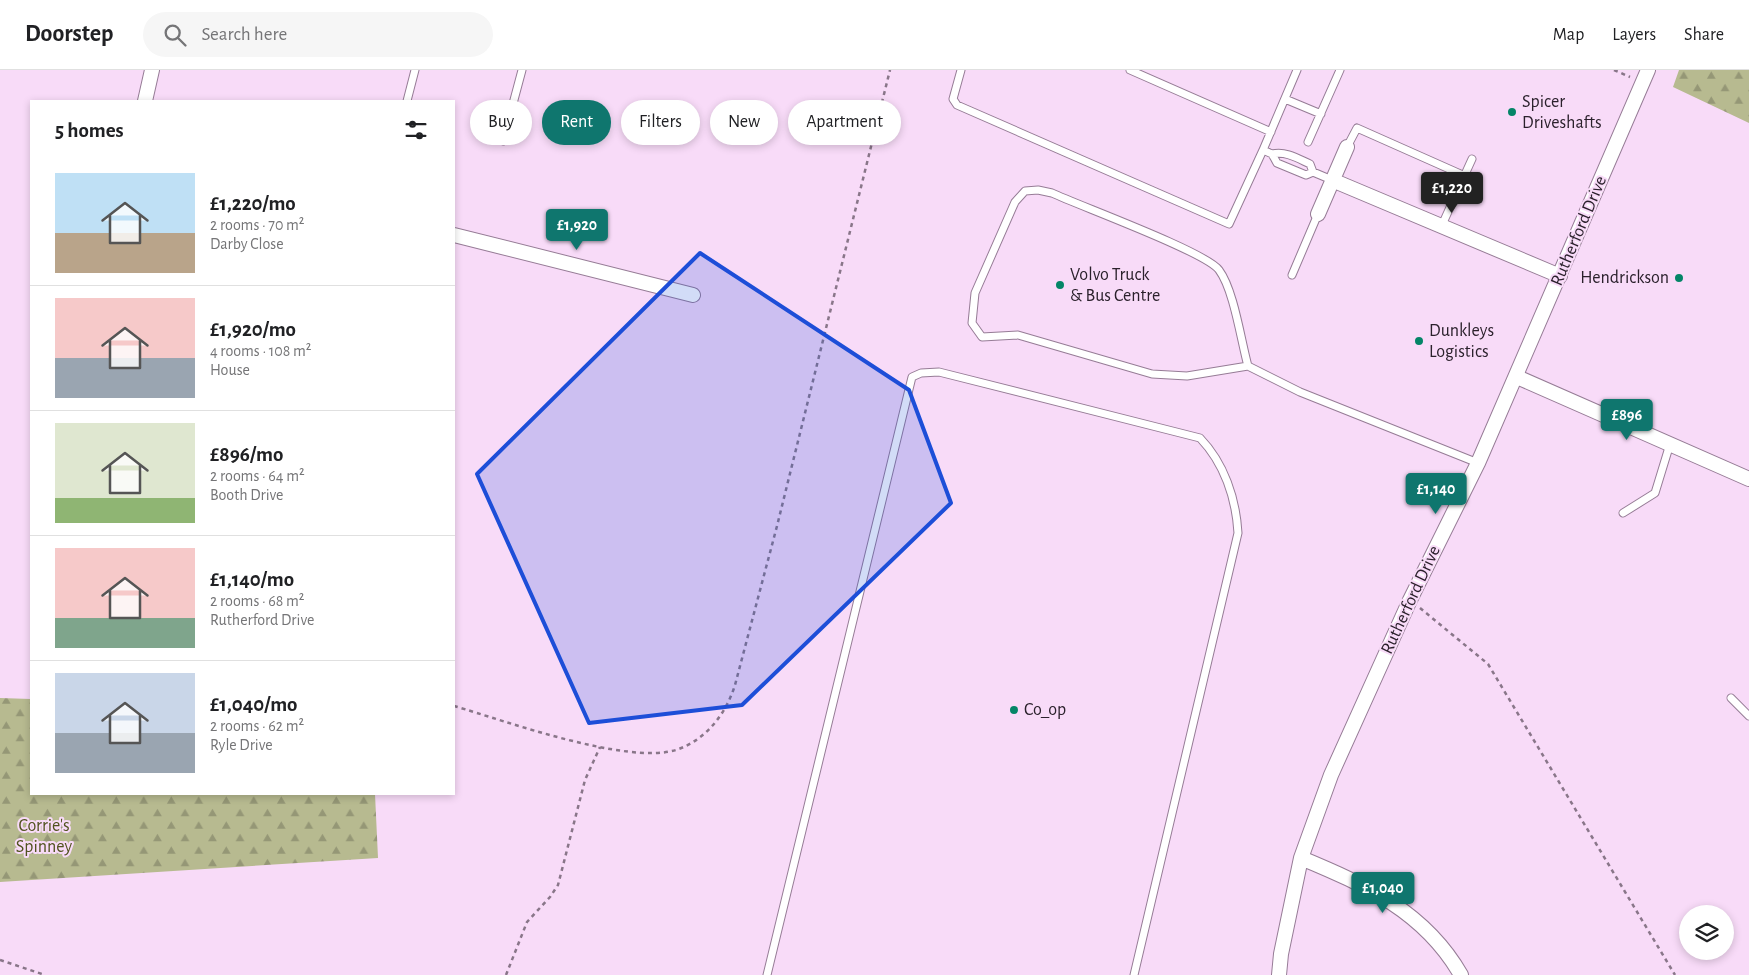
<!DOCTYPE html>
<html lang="en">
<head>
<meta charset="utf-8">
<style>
  body { margin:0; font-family:"Alegreya Sans",sans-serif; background:#f6f6f6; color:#202124; height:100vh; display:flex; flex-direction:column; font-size:19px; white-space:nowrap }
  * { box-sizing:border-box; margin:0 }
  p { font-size:16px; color:#757577 }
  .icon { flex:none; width:28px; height:28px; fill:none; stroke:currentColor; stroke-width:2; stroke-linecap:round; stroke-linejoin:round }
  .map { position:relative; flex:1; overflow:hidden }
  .side { position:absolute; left:30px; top:30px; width:425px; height:695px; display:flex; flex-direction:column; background:#fff; border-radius:0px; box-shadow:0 2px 8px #0003 }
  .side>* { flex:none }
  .top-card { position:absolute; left:470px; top:30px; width:475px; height:45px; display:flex; gap:10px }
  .tools { position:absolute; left:1679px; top:835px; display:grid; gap:10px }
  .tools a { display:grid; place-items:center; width:55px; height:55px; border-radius:50%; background:#fff; box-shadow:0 2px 8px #0003; font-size:25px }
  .price { position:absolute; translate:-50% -42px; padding:0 11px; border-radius:5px; background:#0f766e; color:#fff; font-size:16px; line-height:32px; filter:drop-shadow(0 1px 2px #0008) }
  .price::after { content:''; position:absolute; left:50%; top:30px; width:15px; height:11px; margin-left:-8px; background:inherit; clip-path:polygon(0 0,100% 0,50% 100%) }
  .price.selected { background:#222; color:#fff }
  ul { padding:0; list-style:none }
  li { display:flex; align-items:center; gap:15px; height:125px; padding:0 25px }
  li+li { border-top:1px solid #e0e0e0 }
  li span { display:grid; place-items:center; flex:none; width:140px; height:100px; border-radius:0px; color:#555 }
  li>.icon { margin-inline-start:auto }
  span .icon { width:60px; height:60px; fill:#fffc; stroke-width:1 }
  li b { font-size:21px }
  h2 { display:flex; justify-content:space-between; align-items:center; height:60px; padding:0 25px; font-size:21px }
  .chip { padding:0 18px; border-radius:22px; background:#fff; box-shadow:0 2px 8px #0003; font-size:18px; line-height:45px }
  .chip.selected { background:#0f766e; color:#fff }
  header { display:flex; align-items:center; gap:30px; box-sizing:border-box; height:70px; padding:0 25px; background:#fff; border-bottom:1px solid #e0e0e0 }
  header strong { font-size:24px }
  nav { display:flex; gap:28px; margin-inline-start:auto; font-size:18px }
  .search { width:350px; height:45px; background:#f6f6f6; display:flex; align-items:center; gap:12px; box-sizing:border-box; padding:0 18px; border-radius:28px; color:#757577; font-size:19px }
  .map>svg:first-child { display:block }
  .forest { fill:url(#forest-firs) }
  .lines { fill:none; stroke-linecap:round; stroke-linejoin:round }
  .lane-casing { stroke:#967c96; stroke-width:9 }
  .street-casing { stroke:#967c96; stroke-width:16 }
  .path { stroke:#897689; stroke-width:2.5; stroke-dasharray:4 4; stroke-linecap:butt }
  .lane { stroke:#fff; stroke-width:7 }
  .street { stroke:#fff; stroke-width:14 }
  .marked { fill:#1d4ed8; fill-opacity:0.2; stroke:#1d4ed8; stroke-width:4; stroke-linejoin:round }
  .poi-dot { fill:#048567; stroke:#f8dbf8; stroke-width:2 }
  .labels { text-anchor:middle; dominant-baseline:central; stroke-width:4; stroke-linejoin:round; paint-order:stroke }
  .poi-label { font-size:18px; fill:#2b212c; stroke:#f8dbf8; text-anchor:start }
  .street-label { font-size:18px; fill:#2b212c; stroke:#f8dbf8 }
  .park-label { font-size:18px; fill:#50521e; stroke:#f8dbf8 }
</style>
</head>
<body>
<header>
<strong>Doorstep</strong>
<div class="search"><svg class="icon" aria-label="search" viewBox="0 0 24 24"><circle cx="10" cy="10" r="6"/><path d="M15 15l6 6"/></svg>Search here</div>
<nav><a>Map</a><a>Layers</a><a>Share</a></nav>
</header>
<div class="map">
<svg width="1749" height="905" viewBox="0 0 1749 905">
  <defs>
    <pattern id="forest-firs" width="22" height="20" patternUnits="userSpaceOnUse" patternTransform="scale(1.25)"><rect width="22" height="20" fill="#b7ba90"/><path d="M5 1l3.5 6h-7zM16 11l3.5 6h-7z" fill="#959776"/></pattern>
  </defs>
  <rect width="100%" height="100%" fill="#f8dbf8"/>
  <path class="forest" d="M1679,0H1749V53L1673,17Z
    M0,628L31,629V724H375L378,788L0,812Z"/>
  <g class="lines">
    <g class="lane-casing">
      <path id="lane" d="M961,0L953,29L957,35L1229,154L1263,80
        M1130,0L1271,62
        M1285,29L1321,44
        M407,31L415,0
        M503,71L522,0
        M1308,72L1340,0
        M1347,77L1357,58L1465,106
        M1272,84L1263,80L1297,0
        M1313,102L1310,94C1297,88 1286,81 1272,84L1277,93L1306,105L1313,102L1332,110
        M1442,155L1472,89
        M1292,205L1318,144
        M1248,296C1241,271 1234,220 1219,200C1206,182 1080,136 1052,123L1038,120L1025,121L1015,132L975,223L972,253L982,267L1018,265L1152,304L1187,306L1248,296L1300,322L1478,393
        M1623,443L1655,423L1670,374
        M1731,628L1749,646
        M767,905L912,307L921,303L939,302L1200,368C1224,393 1236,428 1238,463L1134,905"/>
    </g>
    <g class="street-casing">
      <path id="street" d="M145,31L152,0
        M1332,110L1560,206
        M1318,144L1347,77
        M454,165L693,225
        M1517,307L1749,409
        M1301,788C1366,815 1425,842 1461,905
        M1279,905L1281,884L1301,788L1331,705L1410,530L1478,393L1648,0"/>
    </g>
    <path class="path" d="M1614,0L1630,7
      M1420,538L1488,594L1675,905
      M454,636C506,651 626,695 676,680C706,670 726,644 735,615L777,456L890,0
      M0,890L45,905
      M506,905L527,852L550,827L558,815L585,710L600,677"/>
    <use href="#lane" class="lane"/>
    <use href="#street" class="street"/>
  </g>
  <path class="marked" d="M700,183L909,320L951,433L742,635L589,653L477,404Z"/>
  <g class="poi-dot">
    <circle cx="1512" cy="42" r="5"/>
    <circle cx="1679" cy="208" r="5"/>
    <circle cx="1060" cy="215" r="5"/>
    <circle cx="1419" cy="271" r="5"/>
    <circle cx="1014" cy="640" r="5"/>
  </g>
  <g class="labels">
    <g class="poi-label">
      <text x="1522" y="32">Spicer<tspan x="1522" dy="21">Driveshafts</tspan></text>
      <text x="1070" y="205">Volvo Truck<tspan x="1070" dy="21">&amp; Bus Centre</tspan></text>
      <text x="1669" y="208" text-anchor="end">Hendrickson</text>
      <text x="1429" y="261">Dunkleys<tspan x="1429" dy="21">Logistics</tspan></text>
      <text x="1024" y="640">Co_op</text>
    </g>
    <g class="street-label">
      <text transform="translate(1579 161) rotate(-67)">Rutherford Drive</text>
      <text transform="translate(1411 530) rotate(-65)">Rutherford Drive</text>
    </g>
    <g class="park-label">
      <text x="44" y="756">Corrie's<tspan x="44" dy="21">Spinney</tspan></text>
    </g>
  </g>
</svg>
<div class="tools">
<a><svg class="icon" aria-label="layers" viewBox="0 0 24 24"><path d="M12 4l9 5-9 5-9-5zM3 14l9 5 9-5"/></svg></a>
</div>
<b class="price selected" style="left:1452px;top:144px">£1,220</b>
<b class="price" style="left:577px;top:181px">£1,920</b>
<b class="price" style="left:1627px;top:371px">£896</b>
<b class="price" style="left:1436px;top:445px">£1,140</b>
<b class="price" style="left:1383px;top:844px">£1,040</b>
<div class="top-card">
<a class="chip">Buy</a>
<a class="chip selected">Rent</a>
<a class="chip">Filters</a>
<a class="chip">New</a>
<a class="chip">Apartment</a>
</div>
<section class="side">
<h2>5 homes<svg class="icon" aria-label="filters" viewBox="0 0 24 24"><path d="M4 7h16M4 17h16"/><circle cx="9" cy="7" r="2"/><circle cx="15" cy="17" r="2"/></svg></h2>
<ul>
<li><span style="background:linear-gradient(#bfe0f5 60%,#b9a48a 0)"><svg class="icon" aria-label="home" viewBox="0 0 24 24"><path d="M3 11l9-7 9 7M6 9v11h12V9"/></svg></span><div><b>£1,220/mo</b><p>2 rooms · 70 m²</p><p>Darby Close</p></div></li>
<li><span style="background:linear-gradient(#f6c9c9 60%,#9aa5b1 0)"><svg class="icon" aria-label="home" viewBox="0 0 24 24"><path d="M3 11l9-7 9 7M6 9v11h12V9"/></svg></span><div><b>£1,920/mo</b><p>4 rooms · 108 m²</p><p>House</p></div></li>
<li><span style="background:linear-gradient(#dfe7d0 75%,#8fb573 0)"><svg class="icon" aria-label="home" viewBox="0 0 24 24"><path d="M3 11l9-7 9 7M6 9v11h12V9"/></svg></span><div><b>£896/mo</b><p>2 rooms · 64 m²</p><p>Booth Drive</p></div></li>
<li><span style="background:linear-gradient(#f6c9c9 70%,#7fa58c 0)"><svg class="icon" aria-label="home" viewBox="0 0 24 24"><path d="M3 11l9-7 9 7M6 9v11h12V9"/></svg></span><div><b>£1,140/mo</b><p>2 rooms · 68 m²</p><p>Rutherford Drive</p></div></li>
<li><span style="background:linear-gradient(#c9d6e8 60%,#9aa5b1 0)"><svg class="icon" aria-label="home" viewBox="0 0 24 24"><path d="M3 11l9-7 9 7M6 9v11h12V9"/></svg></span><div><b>£1,040/mo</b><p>2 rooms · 62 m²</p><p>Ryle Drive</p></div></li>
</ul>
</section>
</div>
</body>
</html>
